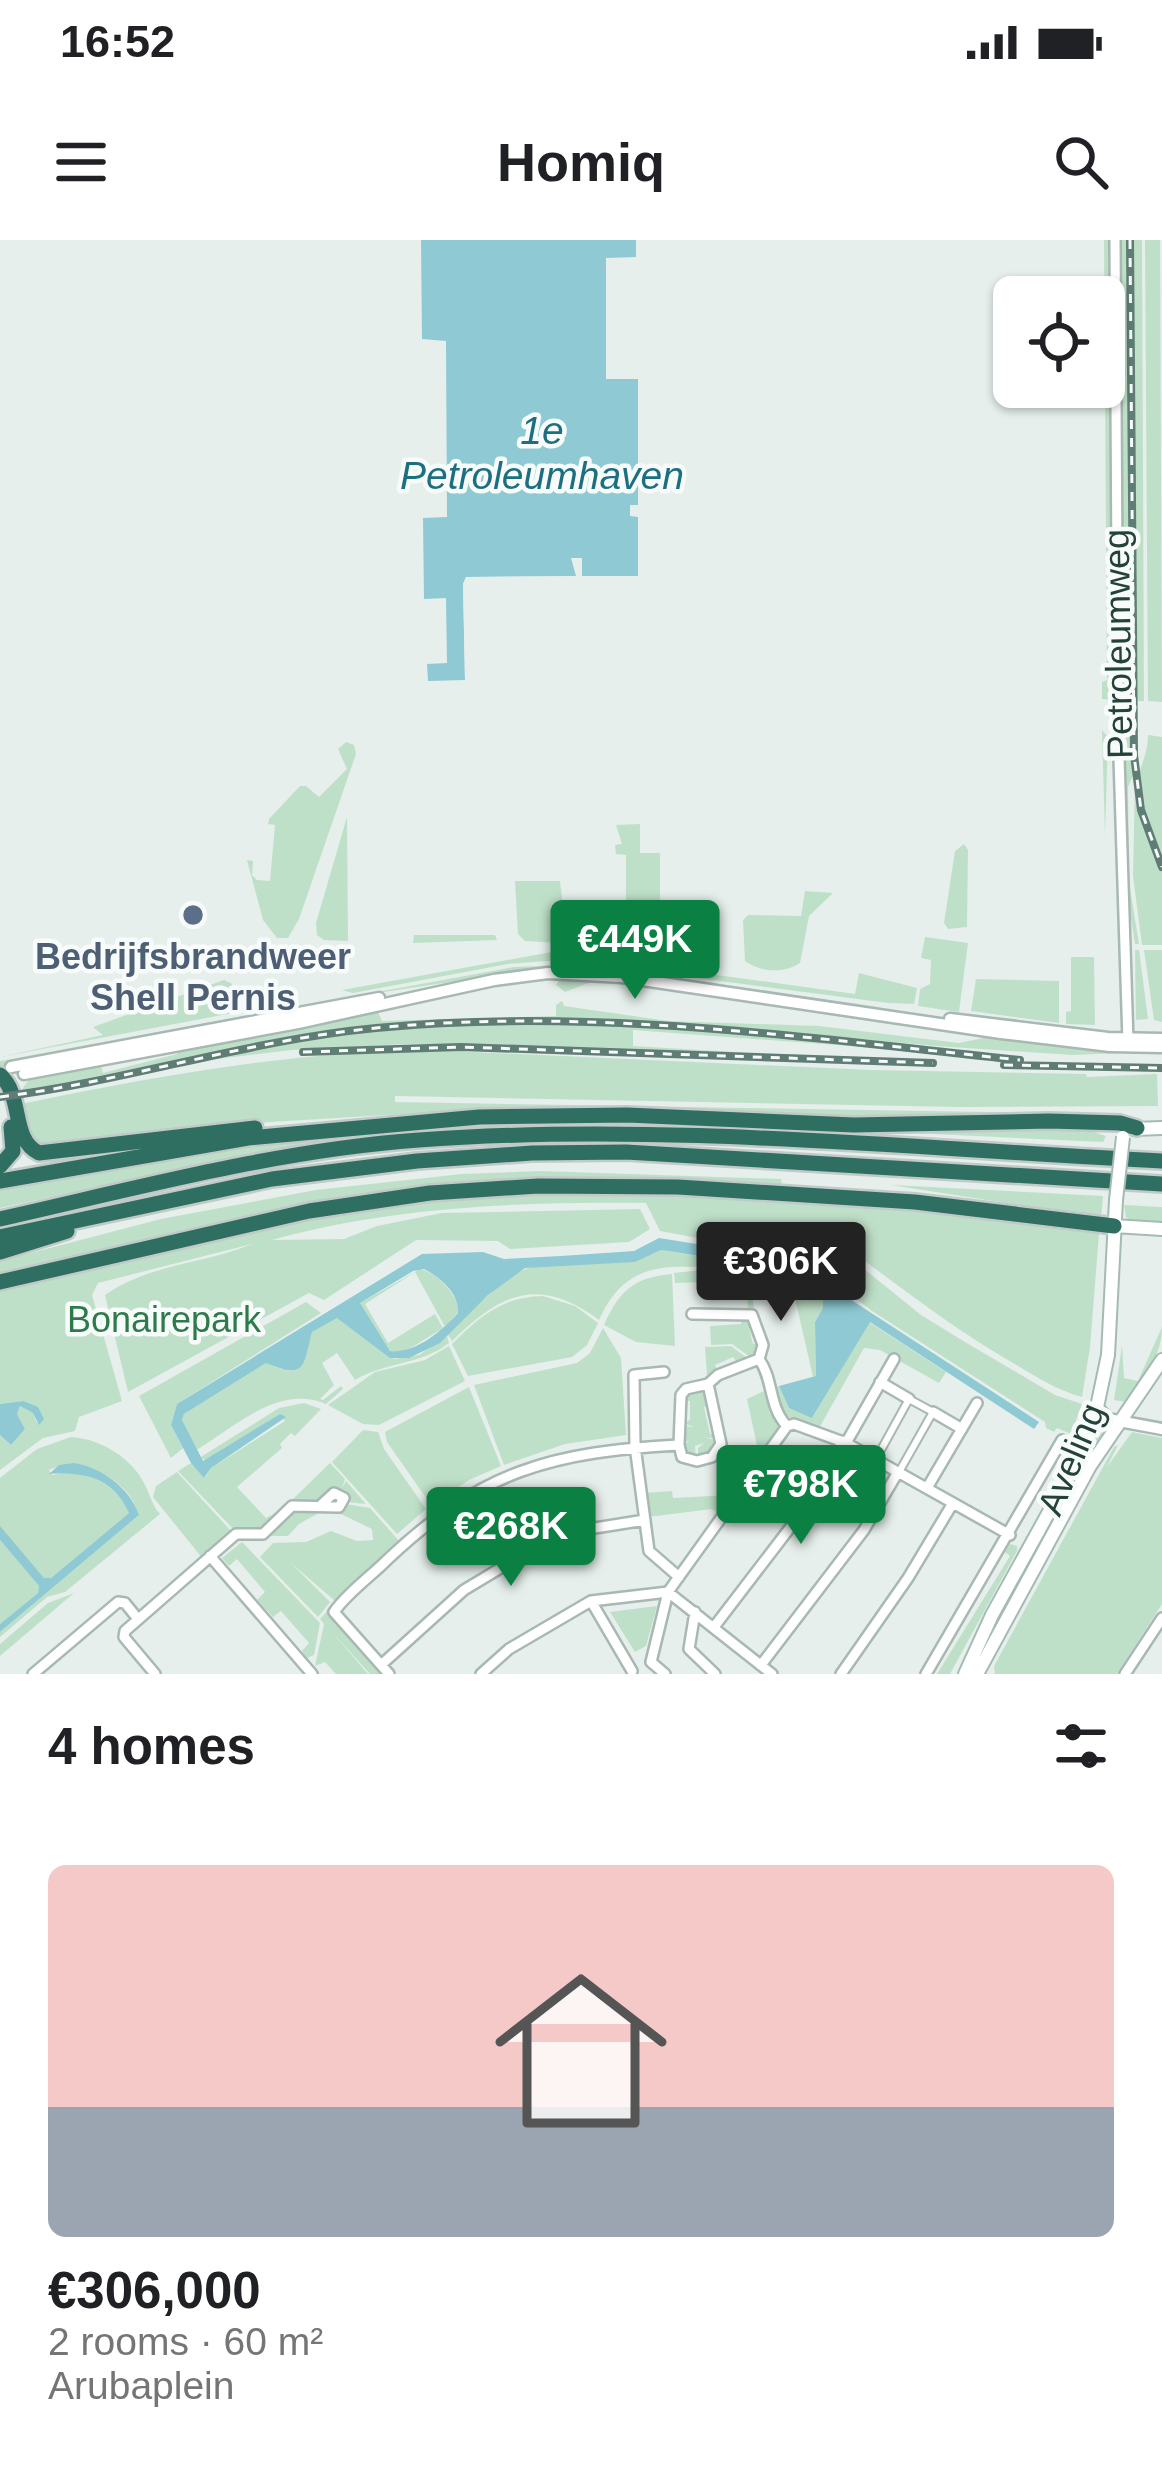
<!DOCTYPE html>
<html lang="en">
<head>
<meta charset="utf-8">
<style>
  body { margin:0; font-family:Helvetica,sans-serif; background:#f6f6f6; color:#202124; height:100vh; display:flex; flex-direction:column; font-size:45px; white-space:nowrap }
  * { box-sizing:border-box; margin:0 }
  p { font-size:39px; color:#757577 }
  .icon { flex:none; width:66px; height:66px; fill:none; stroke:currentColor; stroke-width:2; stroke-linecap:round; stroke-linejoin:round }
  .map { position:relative; height:1434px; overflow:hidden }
  .sheet { display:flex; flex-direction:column; background:#fff; flex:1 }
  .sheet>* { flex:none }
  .tools { position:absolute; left:993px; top:36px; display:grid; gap:24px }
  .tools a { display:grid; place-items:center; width:132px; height:132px; border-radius:18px; background:#fff; box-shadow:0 3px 9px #0004; font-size:60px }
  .price { position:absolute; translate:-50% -102px; padding:0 27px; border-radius:12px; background:#0b8043; color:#fff; font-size:39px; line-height:78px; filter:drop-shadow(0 3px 6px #0008) }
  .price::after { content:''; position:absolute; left:50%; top:72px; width:36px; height:27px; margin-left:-18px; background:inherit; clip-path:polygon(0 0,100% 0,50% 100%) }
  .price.active { background:#222; color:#fff }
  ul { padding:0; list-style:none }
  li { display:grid; align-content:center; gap:24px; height:636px; padding:0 48px }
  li+li { border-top:3px solid #e0e0e0 }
  li span { display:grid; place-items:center; height:372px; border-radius:18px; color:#555 }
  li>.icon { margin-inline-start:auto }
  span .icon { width:216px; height:216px; fill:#fffc; stroke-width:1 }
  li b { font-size:51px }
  h2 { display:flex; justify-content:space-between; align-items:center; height:144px; padding:0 48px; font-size:51px }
  .status { display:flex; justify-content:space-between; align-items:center; height:84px; padding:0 60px; background:#fff; direction:ltr }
  .status svg { height:33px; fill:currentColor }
  header { display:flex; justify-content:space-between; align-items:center; height:156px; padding:0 48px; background:#fff; font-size:54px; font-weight:600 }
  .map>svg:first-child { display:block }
  .green { fill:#bfe0c8 }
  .water { fill:#8ec9d4; fill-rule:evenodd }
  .pier { fill:#e6efeb }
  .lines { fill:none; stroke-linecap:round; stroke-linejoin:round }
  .pedestrian-casing { stroke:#a8b8b2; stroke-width:10 }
  .minor-casing { stroke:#a8b8b2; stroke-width:14 }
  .tertiary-casing { stroke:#a8b8b2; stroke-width:15 }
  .secondary-casing { stroke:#a4bbb3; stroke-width:16 }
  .motorway-casing { stroke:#c2cac8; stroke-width:20 }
  .pedestrian { stroke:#fff; stroke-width:6 }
  .minor { stroke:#fff; stroke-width:9 }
  .tertiary { stroke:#fff; stroke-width:10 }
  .secondary { stroke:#fff; stroke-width:12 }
  .motorway { stroke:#2f6f62; stroke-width:15 }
  .rail-casing { stroke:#5f7d75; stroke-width:8 }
  .rail { stroke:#f7fbf9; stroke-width:3; stroke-dasharray:9; stroke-linecap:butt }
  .secondary-bridge-casing { stroke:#a4bbb3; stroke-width:16; stroke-linecap:butt }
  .secondary-bridge { stroke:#fff; stroke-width:12 }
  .service-dot { fill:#5c6f8a; stroke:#f7fbf9; stroke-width:4.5 }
  .labels { text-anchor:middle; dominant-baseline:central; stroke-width:9; stroke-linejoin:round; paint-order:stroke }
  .street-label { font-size:36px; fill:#24423a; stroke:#f7fbf9 }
  .service-label { font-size:36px; font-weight:bold; fill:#4e5e75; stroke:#f7fbf9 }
  .park-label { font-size:36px; fill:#2d7a4b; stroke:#f7fbf9 }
  .water-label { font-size:39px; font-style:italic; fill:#1c6f80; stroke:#f7fbf9 }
</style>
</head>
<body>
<div class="status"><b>16:52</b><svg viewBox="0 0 49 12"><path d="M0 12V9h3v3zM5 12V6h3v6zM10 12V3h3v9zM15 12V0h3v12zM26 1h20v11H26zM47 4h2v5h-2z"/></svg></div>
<header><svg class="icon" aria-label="menu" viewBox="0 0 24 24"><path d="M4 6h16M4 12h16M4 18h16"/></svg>Homiq<svg class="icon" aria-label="search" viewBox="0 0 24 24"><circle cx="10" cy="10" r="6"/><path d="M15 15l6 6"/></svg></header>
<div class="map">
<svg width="1162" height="1434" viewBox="0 0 1162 1434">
  <rect width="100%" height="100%" fill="#e6efeb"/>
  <path class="green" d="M1104,0H1111L1114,460L1102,459V442L1107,440Z
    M1119,0H1127L1132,461L1121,460Z
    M1133,0H1142L1144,461H1135Z
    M1145,0H1160L1162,462L1148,461Z
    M1102,490L1108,497L1105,596Z
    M1121,491L1132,493L1134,533L1128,547L1129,643L1139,704H1135L1126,645Z
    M1148,495L1162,497V623C1152,601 1132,560 1139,534C1143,520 1148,511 1148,495Z
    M346,502L354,505L356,514L299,679L288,698H277L263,680L247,620L253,621L252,635L257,640L270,641L275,585L268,584L269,579L300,546H306L319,557L347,529L338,509Z
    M1135,543L1146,594L1162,632V705H1142L1133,636Z
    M347,577L348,701L324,700L317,695L316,683Z
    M640,584V613H660V674L639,675V684L660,685V708L563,694L561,703L525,701L518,694L515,641H560L565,685H622V669L626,668V615L616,614L615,605L622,604L616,585Z
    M964,604L968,610L967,687L948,689L944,683L955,611Z
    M805,651L833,653L809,676L800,723C784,734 760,732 745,721L743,680L748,675L801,676Z
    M414,695H495L497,700L413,703Z
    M925,697L968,703L959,772L918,766L920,749L930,744L931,720L921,718Z
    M1135,710H1139L1148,779L1136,780Z
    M1144,710H1162V782L1154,780Z
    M552,712L855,754L859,733L917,748L914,764L888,763L560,720L508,724L353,753L342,750Z
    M1071,717H1094L1095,785L1066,784V772L1071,771Z
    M566,725L601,727L879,767L567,728L517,732L344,758L514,727Z
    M562,737L590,738L904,782L903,786L596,740L565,752L556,745Z
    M976,739L1059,741V783L971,771Z
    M224,740L231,743L241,762L257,756L254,769L0,817L103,795L93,787Z
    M562,761L564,766L668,781L819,786L959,803L997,795L1121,810V813L1073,815L936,806L729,787L481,779L320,791L20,852L32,835L100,821L103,833L177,814L176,808L378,772L382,781L556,776V765Z
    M261,773L249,780L0,826V821Z
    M470,784C625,784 781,790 932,812L633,790V806L887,821L407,804L292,810L199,821L345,794Z
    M428,810L871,830L1086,834L1087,837L1157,834L1158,866L959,867L395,856V862L1107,874L1106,879L829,876L617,867L488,869L270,882L50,909L31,903L21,864C157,836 289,812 428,810Z
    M999,887L1085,889L1106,896L1103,902L849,890Z
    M337,899L217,921L0,968V947L179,915Z
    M540,931L781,939L782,945L824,950L419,953L0,1038V1021L161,979L316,950L462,934Z
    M891,945L1103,956L1101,978Z
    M574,951L946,970L1099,994L1090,1107L1082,1157C1056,1150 1035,1136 1013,1123C959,1092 912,1056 862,1019L858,1024L921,1075L965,1102L1055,1155L1082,1164L1071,1194L1057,1188L1054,1192L1046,1188L1045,1182L872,1071L805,1018L660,991L646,963C527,961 387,967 272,1000L344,999L377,986L442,973L640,969L650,989L629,1002L510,1009L498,1001L416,1000L324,1060L309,1053L128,1152L105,1055C149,1024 204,1024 252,1004L98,1043L92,1055L122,1161L79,1177L75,1191L43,1198L0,1230V1195L11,1205L25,1189L17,1174L20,1166L33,1173L37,1183L44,1179L23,1161L0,1164V1052L301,979L432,960Z
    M1124,965L1162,967V984L1131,982L1126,977Z
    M661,1010L720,1020C704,1029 690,1026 673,1027C634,1029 614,1047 599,1080C539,1035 501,1053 452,1101L448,1095C463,1078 509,1032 529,1028C576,1018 614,1032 661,1010Z
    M733,1022L787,1031L824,1054L823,1068L815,1082L816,1136L813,1137L795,1058L769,1041L728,1025Z
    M721,1028L750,1039L754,1068H748L745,1038L705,1036L704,1042L675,1043L674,1033Z
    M420,1029C438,1033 454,1052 460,1070L445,1087L415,1032L365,1064L388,1103L435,1074L443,1088L406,1111H390L360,1063Z
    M672,1034L675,1106L636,1102L604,1085C619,1051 634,1037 672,1034Z
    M543,1056L575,1066L598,1083L587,1105L572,1117L468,1136L452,1104C480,1076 502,1057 543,1056Z
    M306,1062L321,1073L177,1164L171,1185L183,1208L171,1218L139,1156Z
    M337,1077L394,1119L419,1115L447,1096L449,1103C421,1125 385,1122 355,1140L337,1113L322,1123L334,1145L320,1159L323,1160L341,1146L343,1149L326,1164C278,1144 235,1187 195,1211L182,1180L184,1174L266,1123C306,1141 303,1126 312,1092Z
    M741,1077L749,1078L756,1087L749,1088L753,1104H759V1110L750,1117L732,1104L711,1105L710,1086L741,1084Z
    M869,1082L946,1132L939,1143L880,1110L864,1108L818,1190L782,1174L775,1148L779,1146L789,1168L813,1177Z
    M1162,1087C1162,1116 1144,1139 1127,1162L1114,1160L1122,1106L1124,1138L1138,1141Z
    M603,1088L621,1118L626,1195L565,1204L504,1225L474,1145L577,1123L590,1113Z
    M449,1106L465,1141L379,1185L363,1184L328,1165L375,1132L425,1120Z
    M731,1106L747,1118L737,1123L733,1117L715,1125L717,1130L707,1135L705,1107Z
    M469,1147L501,1226L469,1240L431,1265L387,1202L385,1192Z
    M707,1149L711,1165L704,1167L710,1194L717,1193L718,1199L704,1197L719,1201L715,1212L698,1218V1208L704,1203L695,1206L696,1218L684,1214L683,1205L689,1201L683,1202V1186L694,1187L683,1183L690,1180V1161L684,1160L688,1151Z
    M764,1151L770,1173L782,1188L731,1253L726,1252L758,1210L747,1159Z
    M304,1163L321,1169L295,1196L291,1193L280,1204L282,1208L237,1247L266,1278L271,1275L272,1281L263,1291L236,1292L178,1231L191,1223L205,1238L211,1228L285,1181L280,1174L207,1220L199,1218L279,1168Z
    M1095,1189L1104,1194L973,1434H968L1077,1235Z
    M363,1190L378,1192L384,1209L426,1269L397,1294L332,1222Z
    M1132,1192L1162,1198V1364L1117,1434H995L994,1426L1114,1207L1118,1205L1107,1227Z
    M71,1197C101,1199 133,1218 146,1247C151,1257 152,1265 160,1274L65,1352L47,1357L0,1397V1392L138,1276C135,1242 79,1214 49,1230L52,1235C84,1227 116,1243 129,1273L51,1338H44L0,1288V1238L37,1209Z
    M330,1223L345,1239L342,1248L346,1241L366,1264L347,1262L342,1251H328L322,1260L291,1261Z
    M177,1232L232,1292L203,1319L153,1257L156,1246Z
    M672,1251L673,1258L730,1255L719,1274L712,1269L648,1277L645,1253Z
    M346,1264L370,1268L400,1302L335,1361L291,1323L330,1362L318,1377L260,1317L273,1303L306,1302L331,1291L357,1301L373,1300L372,1289L341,1274Z
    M294,1269L324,1270L299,1284L288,1296H268Z
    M0,1300L39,1346L38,1353L0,1384Z
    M242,1302L320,1383L314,1415L307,1418L302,1411L309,1403L281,1371L273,1377L257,1360L265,1352L237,1319L229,1326L222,1318Z
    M1010,1304L1017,1306V1311L950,1434H937L1010,1316L1005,1312Z
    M74,1353L0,1416V1404L48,1363Z
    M657,1366L646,1406L635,1412L610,1372Z
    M330,1368L332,1370L385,1434H370L332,1392L368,1434H336L325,1422L315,1426L324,1384L320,1379Z"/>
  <path class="water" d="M421,0H636V17L606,18V139H638V265H630V276L638,277V336L466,337L463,344L465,441H427V424L447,423L446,358L424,359L423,278L447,277L446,101L422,99Z
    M659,998L753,1013L799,1026L1039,1182L1034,1189L870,1082L812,1178L789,1168L779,1146L816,1136L815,1082L823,1068V1054L801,1037L776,1028L661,1010L635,1022L525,1028L488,1055L440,1103L409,1118H390L337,1078L312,1092C303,1127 306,1140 266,1123L184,1174L182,1180L203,1221L280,1174L286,1177L211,1228L204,1238L191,1223L171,1185L177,1164L422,1014L483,1012L504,1019L561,1016L634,1011ZM424,1029C440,1037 460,1054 458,1073C442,1091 415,1114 390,1111L360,1063L413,1031Z
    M23,1161L38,1167L44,1179L39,1185L33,1173L20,1166L17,1174L25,1189L11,1205L0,1195V1164Z
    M74,1223C101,1227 131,1249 139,1275L0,1392V1384L38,1353L39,1346L0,1300V1286L44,1338H51L129,1273C112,1237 85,1232 49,1234L59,1225Z"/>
  <path class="pier" d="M638,277H644L642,341L469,342L470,444L465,447L422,445L421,424H427L428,441L465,440L463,344L466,337L576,336L571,318H582V336H638Z"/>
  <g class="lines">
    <g class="pedestrian-casing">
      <path id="pedestrian" d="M876,1219L909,1159L933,1172L899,1232"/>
    </g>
    <g class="minor-casing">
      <path id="minor" d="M1115,0L1118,486L1128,802
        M692,1074L752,1075L763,1105L759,1119L718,1135L708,1144
        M759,1119C774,1140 768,1166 787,1186
        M664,1132L634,1135L635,1206L649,1311L679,1337
        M880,1142L909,1159
        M708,1144L721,1204L712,1217L697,1221L682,1217L679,1205L681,1155L686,1149Z
        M933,1172L962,1189
        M787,1186L794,1184L846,1203L1010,1295
        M846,1203L894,1119
        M927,1248L977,1163
        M210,1316L312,1434
        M591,1361L632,1431
        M695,1372L689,1409L715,1434
        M714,1387L825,1242L842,1201
        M651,1422L668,1352L787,1186
        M651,1422L665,1434
        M381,1425L464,1350L557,1294L645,1280
        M761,1425L864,1290L898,1232
        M33,1434L118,1362L125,1363L138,1379
        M155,1434L124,1397L125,1391L236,1294H263L292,1266L339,1267L344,1258L334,1253L322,1264
        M389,1434L334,1372C347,1353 370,1337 387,1320C482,1230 552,1212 679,1205
        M481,1434L509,1409L591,1361L668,1352L772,1434
        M841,1434L908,1338L953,1263
        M926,1434L1062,1200
        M1125,1434L1162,1378"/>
    </g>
    <g class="tertiary-casing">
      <path id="tertiary" d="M950,779L1108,798L1162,799
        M11,827L379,758
        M24,834L298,783L494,740L548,733L622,737L1001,793L1110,806L1162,807
        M1097,1167L1108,1179L1162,1189"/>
    </g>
    <g class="secondary-casing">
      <path id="secondary" d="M1134,889L1162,888
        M1114,986L1162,989
        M965,1434L992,1375L1081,1214L1097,1167L1108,1115L1116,960
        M977,1434L1090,1226L1162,1120"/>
    </g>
    <g class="motorway-casing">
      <path id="motorway" d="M0,835C24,856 10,899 39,913L255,888
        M0,926L13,911L11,887
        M0,941L248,898L479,877L627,875L854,885L1049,881L1120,883L1137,888
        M0,979C138,948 278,910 419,900C665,882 916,909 1162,921
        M0,997L272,939L417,921L532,913L626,912L1162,944
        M0,1012L67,991
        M0,1042L309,971L430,953L538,946L678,947L915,962L1114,986"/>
    </g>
    <use href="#pedestrian" class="pedestrian"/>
    <use href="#minor" class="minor"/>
    <use href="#tertiary" class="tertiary"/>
    <use href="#secondary" class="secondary"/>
    <use href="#motorway" class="motorway"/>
    <g class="rail-casing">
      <path id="rail" d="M1130,0L1134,515L1141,570L1162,627
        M303,812L461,807L933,823
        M1004,825L1162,828
        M0,857C127,841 249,800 376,788C591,767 807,798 1020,820"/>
    </g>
    <use href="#rail" class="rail"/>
    <g class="secondary-bridge-casing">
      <path id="secondary-bridge" d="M1116,960L1123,897"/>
    </g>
    <use href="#secondary-bridge" class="secondary-bridge"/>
  </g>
  <circle class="service-dot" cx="193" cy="675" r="12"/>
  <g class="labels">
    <g class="street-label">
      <text transform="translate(1118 404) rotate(-91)">Petroleumweg</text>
      <text transform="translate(1071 1219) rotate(-67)">Aveling</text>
    </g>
    <g class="service-label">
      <text x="193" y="716">Bedrijfsbrandweer<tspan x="193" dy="41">Shell Pernis</tspan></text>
    </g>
    <g class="park-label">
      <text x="164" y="1079">Bonairepark</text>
    </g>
    <g class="water-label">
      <text x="542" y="190">1e<tspan x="542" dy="45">Petroleumhaven</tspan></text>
    </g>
  </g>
</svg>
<div class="tools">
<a><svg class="icon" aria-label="locate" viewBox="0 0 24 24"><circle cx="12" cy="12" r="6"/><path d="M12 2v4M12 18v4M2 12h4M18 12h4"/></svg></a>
</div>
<b class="price" style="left:635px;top:762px">€449K</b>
<b class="price active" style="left:781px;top:1084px">€306K</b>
<b class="price" style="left:801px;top:1307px">€798K</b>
<b class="price" style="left:511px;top:1349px">€268K</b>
</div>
<section class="sheet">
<h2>4 homes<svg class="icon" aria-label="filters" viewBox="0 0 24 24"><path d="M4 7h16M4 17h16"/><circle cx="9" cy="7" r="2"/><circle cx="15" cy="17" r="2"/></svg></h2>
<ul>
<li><span style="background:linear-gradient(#f6c9c9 65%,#9aa5b1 0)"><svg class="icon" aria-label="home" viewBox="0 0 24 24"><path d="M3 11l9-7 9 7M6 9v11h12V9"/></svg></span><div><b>€306,000</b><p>2 rooms · 60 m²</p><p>Arubaplein</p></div></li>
</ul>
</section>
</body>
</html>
